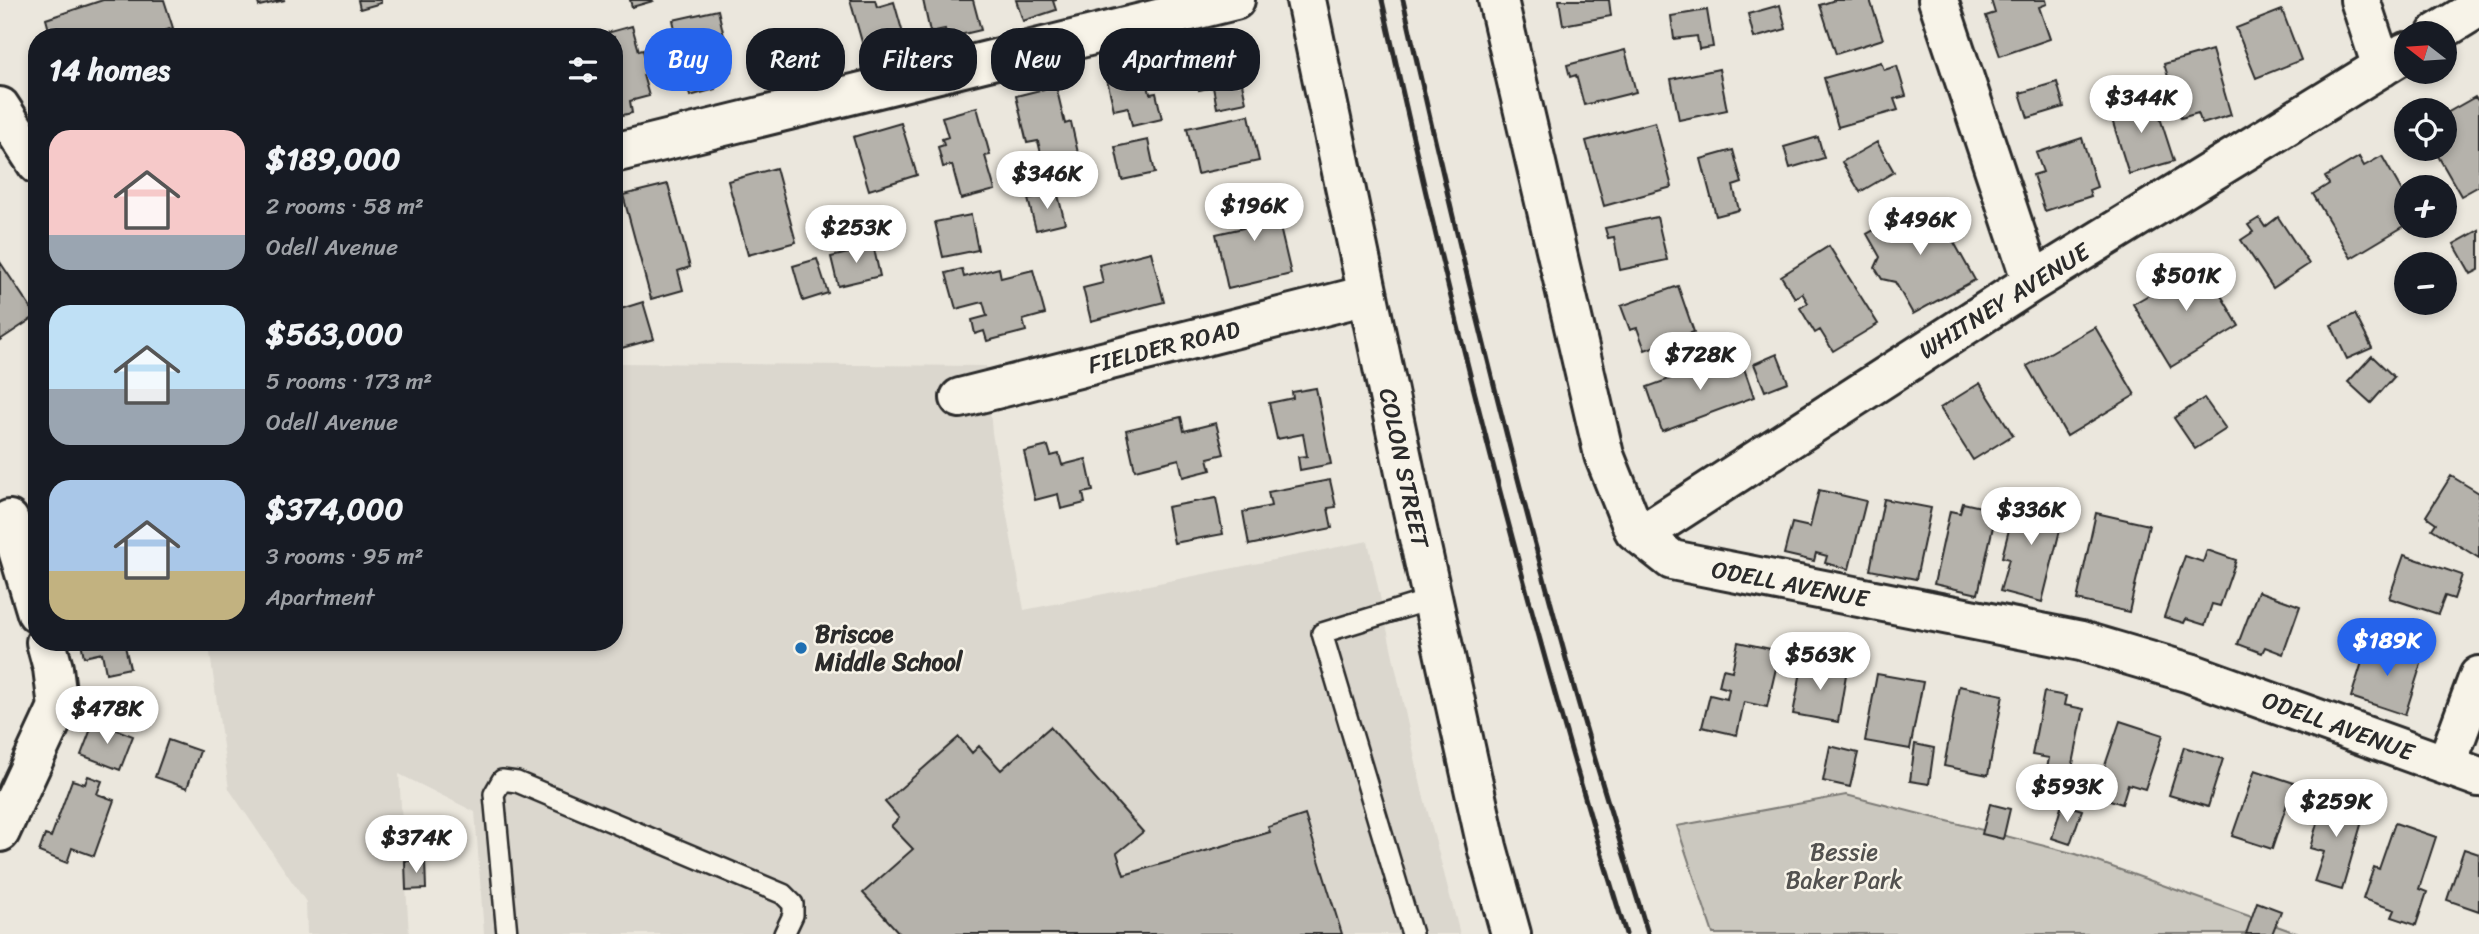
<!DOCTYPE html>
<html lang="en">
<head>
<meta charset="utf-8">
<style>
  body { margin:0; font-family:Sriracha,sans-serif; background:#242831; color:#f1f3f6; height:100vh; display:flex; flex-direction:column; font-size:26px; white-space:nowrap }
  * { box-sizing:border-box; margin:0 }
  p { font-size:23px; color:#9ea1a6 }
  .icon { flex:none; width:38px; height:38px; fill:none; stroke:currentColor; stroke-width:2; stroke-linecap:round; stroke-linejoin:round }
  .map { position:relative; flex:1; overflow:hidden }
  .sheet { position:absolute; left:28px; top:28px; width:595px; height:623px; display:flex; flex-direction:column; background:#171b24; border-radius:28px; box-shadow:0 4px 10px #0003 }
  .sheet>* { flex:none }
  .hud { position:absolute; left:644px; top:28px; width:665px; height:63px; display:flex; gap:14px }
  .needle { width:46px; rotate:287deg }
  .controls { position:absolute; left:2394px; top:21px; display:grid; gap:14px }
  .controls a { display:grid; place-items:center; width:63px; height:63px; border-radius:50%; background:#171b24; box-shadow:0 4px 10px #0003; font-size:35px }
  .price { position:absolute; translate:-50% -60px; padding:0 16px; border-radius:24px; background:#fff; color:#222; font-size:23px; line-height:46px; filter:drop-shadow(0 2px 4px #0008) }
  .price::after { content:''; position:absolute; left:50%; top:42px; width:21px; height:16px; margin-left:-10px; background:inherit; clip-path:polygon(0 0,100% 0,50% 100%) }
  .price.current { background:#2563eb; color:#fff }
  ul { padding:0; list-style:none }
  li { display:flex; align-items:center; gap:21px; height:175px; padding:0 21px }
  li span { display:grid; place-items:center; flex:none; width:196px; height:140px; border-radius:21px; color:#555 }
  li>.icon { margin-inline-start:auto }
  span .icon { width:84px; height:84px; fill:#fffc; stroke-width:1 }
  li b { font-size:30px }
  h2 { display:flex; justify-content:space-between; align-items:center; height:84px; padding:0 21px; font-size:30px }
  .chip { padding:0 24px; border-radius:28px; background:#171b24; box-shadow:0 4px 10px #0003; font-size:24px; line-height:63px }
  .chip.current { background:#2563eb; color:#fff }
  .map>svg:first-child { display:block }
  .built { fill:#dbd7ce }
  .green { fill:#cbc8bf; stroke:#7b7a75; stroke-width:2 }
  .building { fill:#b5b2ab; stroke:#2b2b2b; stroke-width:2 }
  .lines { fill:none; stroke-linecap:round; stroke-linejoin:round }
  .service-casing { stroke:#2b2b2b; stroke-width:24 }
  .minor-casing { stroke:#2b2b2b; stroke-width:44 }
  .secondary-casing { stroke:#2b2b2b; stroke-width:44 }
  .service { stroke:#f7f3e8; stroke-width:19 }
  .minor { stroke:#f7f3e8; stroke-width:38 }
  .secondary { stroke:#f7f3e8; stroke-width:38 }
  .rail { stroke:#2b2b2b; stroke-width:5 }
  .poi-dot { fill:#1f6fb2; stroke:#f7f3e8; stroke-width:2.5 }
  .labels { text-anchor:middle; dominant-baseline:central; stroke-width:5; stroke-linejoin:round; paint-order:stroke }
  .street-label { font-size:24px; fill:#2b2b2b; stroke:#f7f3e8 }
  .poi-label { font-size:24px; font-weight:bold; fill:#2b2b2b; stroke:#f7f3e8; text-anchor:start }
  .park-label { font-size:24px; fill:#535250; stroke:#f7f3e8 }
</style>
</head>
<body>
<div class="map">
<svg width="2479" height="934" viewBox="0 0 2479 934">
  <rect width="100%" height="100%" fill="#ebe7dd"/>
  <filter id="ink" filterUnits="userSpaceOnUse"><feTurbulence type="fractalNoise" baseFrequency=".0143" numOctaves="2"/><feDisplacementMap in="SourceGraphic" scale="14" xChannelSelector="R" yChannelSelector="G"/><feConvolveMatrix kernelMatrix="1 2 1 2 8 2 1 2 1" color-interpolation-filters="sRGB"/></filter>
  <g filter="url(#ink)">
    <path class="built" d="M614,363L986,366L992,433L1024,610L1368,541L1422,790L1460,934H484L475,812L399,774L409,934H307L306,902L229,789L210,653L211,642H614Z"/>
    <path class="green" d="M1846,795L2076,854L2299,934H1713L1677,826Z"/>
    <path class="building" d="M103,0H164L173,28L146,37H51L46,19Z
      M257,0H285L259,6Z
      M358,0H381V3L360,9Z
      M630,0H652L653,1L632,7Z
      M850,0H875L877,7L894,2L906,44L866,56Z
      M923,0H973L981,30L947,38L945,29L930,32Z
      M1016,0H1056L1053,1L1056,10L1023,21Z
      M1559,0H1609L1611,16L1563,25Z
      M1835,0H1870L1883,39L1836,54L1820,5Z
      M1991,0H2046L2047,4L2039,7L2050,39L2000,56L1986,16L1995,13Z
      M1780,5L1786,29L1754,38L1748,14Z
      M718,10L732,71L712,76L715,89L690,96L673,20Z
      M1707,10L1713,47L1699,49L1697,36L1674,39L1671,16Z
      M2282,10L2301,60L2256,78L2236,28Z
      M632,26L639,51L643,50L649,74L643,75L649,96L630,101L632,113L614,117V37H592Z
      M1232,37L1246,102L1217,108L1213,87L1199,90L1189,45Z
      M1625,50L1636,92L1584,105L1576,75L1570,77L1567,65Z
      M2212,50L2231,115L2202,124L2198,113L2181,118L2164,64Z
      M1143,62L1150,94L1156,93L1162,119L1132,126L1128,107L1114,110L1105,71Z
      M1881,62L1884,70L1897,66L1906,96L1894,99L1898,110L1838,127L1824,78Z
      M1719,69L1727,110L1679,120L1671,79Z
      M2057,82L2064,107L2028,118L2020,93Z
      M1056,86L1065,124L1071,122L1078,153L1043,162L1038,141L1027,143L1016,96Z
      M2153,96L2174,161L2129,174L2109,110Z
      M2475,97L2479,102V186L2461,196L2434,149H2445V114Z
      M977,107L990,155L985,156L995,190L961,199L952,165L943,167L938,147L944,145L942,139L948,137L942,117Z
      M1249,115L1259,161L1197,174L1187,128Z
      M1655,122L1672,187L1604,206L1586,141Z
      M901,123L917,175L869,190L853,137Z
      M1818,137L1824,158L1790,168L1784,147Z
      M2082,138L2097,187L2089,190L2091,196L2045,211L2033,175L2043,172L2036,153Z
      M1148,140L1155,173L1122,180L1115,147Z
      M1877,142L1894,172L1860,192L1842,162Z
      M1733,150L1742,183L1733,186L1739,210L1716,216L1701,159Z
      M2382,156L2406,198V225L2351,258L2313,194L2329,184L2325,177L2359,157L2364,166Z
      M776,168L796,242L748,255L728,181Z
      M668,184L690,267L678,271L683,290L651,299L623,195Z
      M1271,189L1291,274L1228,289L1216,234L1243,228L1236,198Z
      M1057,191L1065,223L1036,230L1028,199Z
      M1930,199L1975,280L1913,314L1895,282L1882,279L1875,268L1880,257L1867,234Z
      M971,215L978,250L943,257L935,222Z
      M1657,217L1667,260L1620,270L1614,237L1608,238L1605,228Z
      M2278,217L2309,264L2273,288L2241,240L2253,232L2248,225L2259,218L2265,227Z
      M2479,230V270L2471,274L2454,244Z
      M872,240L880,276L838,286L831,257L857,251L856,244Z
      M1829,246L1878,324L1833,351L1820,330L1815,333L1800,308L1808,303L1802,293L1795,298L1781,276Z
      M1151,252L1164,302L1091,321L1083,288L1103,283L1099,265Z
      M2199,258L2239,326L2171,367L2133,304L2152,293L2149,288Z
      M817,259L828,293L803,301L793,266Z
      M0,262L36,316L0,340Z
      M999,268L1001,278L1033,270L1045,314L1023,320L1026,331L987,341L984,331L975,334L972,320L987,316L983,302L956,309L946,273L962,269L964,277Z
      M1678,286L1694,332L1645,350L1637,328L1630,330L1621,306Z
      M643,302L654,339L618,349L614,337V311Z
      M2355,314L2372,348L2347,359L2331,325Z
      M2095,327L2135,395L2067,436L2027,366Z
      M1739,354L1754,397L1662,431L1647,387Z
      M1777,354L1788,382L1765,391L1754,364Z
      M2372,356L2394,377L2371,403L2348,382Z
      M1980,383L2013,435L1973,460L1940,408Z
      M1316,388L1331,464L1300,470L1298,457L1307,456L1303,434L1277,439L1269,403L1293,398L1292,392Z
      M2204,398L2226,429L2195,449L2174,418Z
      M1181,417L1184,431L1216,423L1224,454L1208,458L1211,470L1183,477L1179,459L1135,470L1126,430Z
      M1048,446L1051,456L1059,454L1062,465L1086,459L1093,491L1083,493L1085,503L1061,509L1058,494L1035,500L1024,452Z
      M2451,476L2479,493V558L2432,529L2436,523L2426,516Z
      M1330,480L1336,507L1328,508L1332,528L1249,545L1243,512L1271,506L1268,492Z
      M1819,490L1866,501L1849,569L1825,563L1827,556L1816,553L1814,561L1784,554L1792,523L1810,527Z
      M2018,494L2066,506L2042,602L2000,591L2009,559L2002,557Z
      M1216,498L1223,534L1174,543L1167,507Z
      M1884,499L1931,508L1916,579L1870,570Z
      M1963,503L1990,509L1988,521L1994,522L1978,594L1934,584L1950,511L1960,513Z
      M2096,513L2149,525L2129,612L2077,600Z
      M2207,550L2236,560L2220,606L2212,604L2205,625L2186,619L2184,623L2164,617L2185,556L2203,562Z
      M2404,555L2462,575L2454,599L2445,596L2438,614L2389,598Z
      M2258,591L2300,606L2283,654L2265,647L2262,653L2238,644Z
      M2369,640L2423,658L2405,715L2351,697Z
      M81,642H130V645L125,646L130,668L106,673L102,653L84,657Z
      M1738,642L1780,651L1767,707L1744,702L1737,735L1702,727L1710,695L1727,699L1729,689L1719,686L1723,669L1732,671Z
      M1803,661L1847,669L1838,722L1793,714Z
      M1877,674L1923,682L1910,749L1865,741Z
      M1959,686L2003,695L1988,775L1944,766Z
      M2044,692L2066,696L2064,705L2084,709L2067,794L2043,789L2049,758L2032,755Z
      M94,721L133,736L120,770L81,755Z
      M2120,721L2163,735L2145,789L2128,784L2122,804L2095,795Z
      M1050,727L1143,832L1117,853L1124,875L1270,832L1268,827L1305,815L1342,934H900L863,893L913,849L891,826L899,818L885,802L959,737L972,753L979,746L1001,770Z
      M168,740L200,751L187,788L155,777Z
      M1915,744L1934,748L1929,784L1910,781Z
      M1830,746L1858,753L1850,787L1823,781Z
      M2184,747L2223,759L2208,807L2169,795Z
      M2255,770L2294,783L2272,849L2232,836Z
      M88,776L102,781L97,794L114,800L94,856L72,848L67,863L39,852L45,835L51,837L72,780L85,784Z
      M2326,792L2354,800L2352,808L2365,811L2342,890L2314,882L2324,852L2310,848Z
      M1990,804L2010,809L2003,839L1982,834Z
      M2062,804L2082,810L2070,844L2052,838Z
      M2395,823L2436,837L2419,889L2427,892L2416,925L2392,917L2395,910L2363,899L2374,867L2379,869Z
      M2464,849L2479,854V911L2447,900Z
      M425,860L426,889L406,890L405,861Z
      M2257,902L2281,911L2272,934H2246Z"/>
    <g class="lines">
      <g class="service-casing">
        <path id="service" d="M507,934L494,794L502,780L517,782L783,894L793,904V915L784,934
          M1412,934L1322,633L1432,599"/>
      </g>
      <g class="minor-casing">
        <path id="minor" d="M1498,0L1604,455L1634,530L1672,560L2081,641L2190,673L2479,777
          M1938,0L2032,282
          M2360,0L2382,67
          M2437,33L2479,7
          M0,107L37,164
          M614,153L1235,0
          M960,398L1367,295
          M9,520L37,613
          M1641,535L2032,282L2406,52
          M2446,765L2479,676
          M0,832L58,707L53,668L46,642"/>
      </g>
      <g class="secondary-casing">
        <path id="secondary" d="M1306,0L1412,506L1487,847L1511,934"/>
      </g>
      <use href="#service" class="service"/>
      <use href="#minor" class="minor"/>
      <use href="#secondary" class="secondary"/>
      <path class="rail" d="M1382,0C1451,314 1531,627 1626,934
        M1403,0C1453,223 1507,446 1568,666C1593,756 1621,845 1648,934"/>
    </g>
  </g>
  <circle class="poi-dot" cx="801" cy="648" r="7"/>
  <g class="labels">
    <g class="street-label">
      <text transform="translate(2004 301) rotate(-32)">WHITNEY AVENUE</text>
      <text transform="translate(1164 347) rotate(-14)">FIELDER ROAD</text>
      <text transform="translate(1404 468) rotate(78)">COLON STREET</text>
      <text transform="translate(1790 584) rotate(11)">ODELL AVENUE</text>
      <text transform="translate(2338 726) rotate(20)">ODELL AVENUE</text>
    </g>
    <g class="poi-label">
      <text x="815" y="634">Briscoe<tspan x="815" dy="28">Middle School</tspan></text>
    </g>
    <g class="park-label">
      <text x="1844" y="852">Bessie<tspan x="1844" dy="28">Baker Park</tspan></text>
    </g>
  </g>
</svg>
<div class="controls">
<a><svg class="needle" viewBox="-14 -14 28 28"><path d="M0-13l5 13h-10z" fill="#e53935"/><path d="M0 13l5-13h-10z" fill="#9ea1a6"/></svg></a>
<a><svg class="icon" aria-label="locate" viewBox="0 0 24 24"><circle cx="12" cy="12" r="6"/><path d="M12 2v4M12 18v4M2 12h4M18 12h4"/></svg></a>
<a>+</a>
<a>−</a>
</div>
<b class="price" style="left:2141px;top:135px">$344K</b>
<b class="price" style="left:1047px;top:211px">$346K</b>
<b class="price" style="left:1254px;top:243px">$196K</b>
<b class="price" style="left:1920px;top:257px">$496K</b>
<b class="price" style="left:856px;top:265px">$253K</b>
<b class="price" style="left:2186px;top:313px">$501K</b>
<b class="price" style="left:1700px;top:392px">$728K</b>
<b class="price" style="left:2031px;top:547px">$336K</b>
<b class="price current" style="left:2387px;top:678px">$189K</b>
<b class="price" style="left:1820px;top:692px">$563K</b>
<b class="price" style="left:107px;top:746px">$478K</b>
<b class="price" style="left:2067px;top:824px">$593K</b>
<b class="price" style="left:2336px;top:839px">$259K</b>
<b class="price" style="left:416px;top:875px">$374K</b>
<div class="hud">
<a class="chip current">Buy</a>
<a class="chip">Rent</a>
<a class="chip">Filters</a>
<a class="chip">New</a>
<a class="chip">Apartment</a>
</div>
<section class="sheet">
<h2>14 homes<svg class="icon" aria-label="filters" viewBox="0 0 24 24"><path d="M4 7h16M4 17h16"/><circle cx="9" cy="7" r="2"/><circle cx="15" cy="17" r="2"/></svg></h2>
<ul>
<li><span style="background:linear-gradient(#f6c9c9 75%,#9aa5b1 0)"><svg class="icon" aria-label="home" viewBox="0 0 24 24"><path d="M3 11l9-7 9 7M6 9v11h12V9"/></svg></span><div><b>$189,000</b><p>2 rooms · 58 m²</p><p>Odell Avenue</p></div></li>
<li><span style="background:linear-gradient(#bfe0f5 60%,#9aa5b1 0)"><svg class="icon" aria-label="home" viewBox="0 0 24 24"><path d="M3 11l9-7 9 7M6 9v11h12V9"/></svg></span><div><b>$563,000</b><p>5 rooms · 173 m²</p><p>Odell Avenue</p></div></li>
<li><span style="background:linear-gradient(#a9c7e8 65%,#c2b280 0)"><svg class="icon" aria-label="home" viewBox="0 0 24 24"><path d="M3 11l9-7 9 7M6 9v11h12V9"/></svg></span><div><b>$374,000</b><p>3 rooms · 95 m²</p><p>Apartment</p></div></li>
</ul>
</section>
</div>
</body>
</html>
